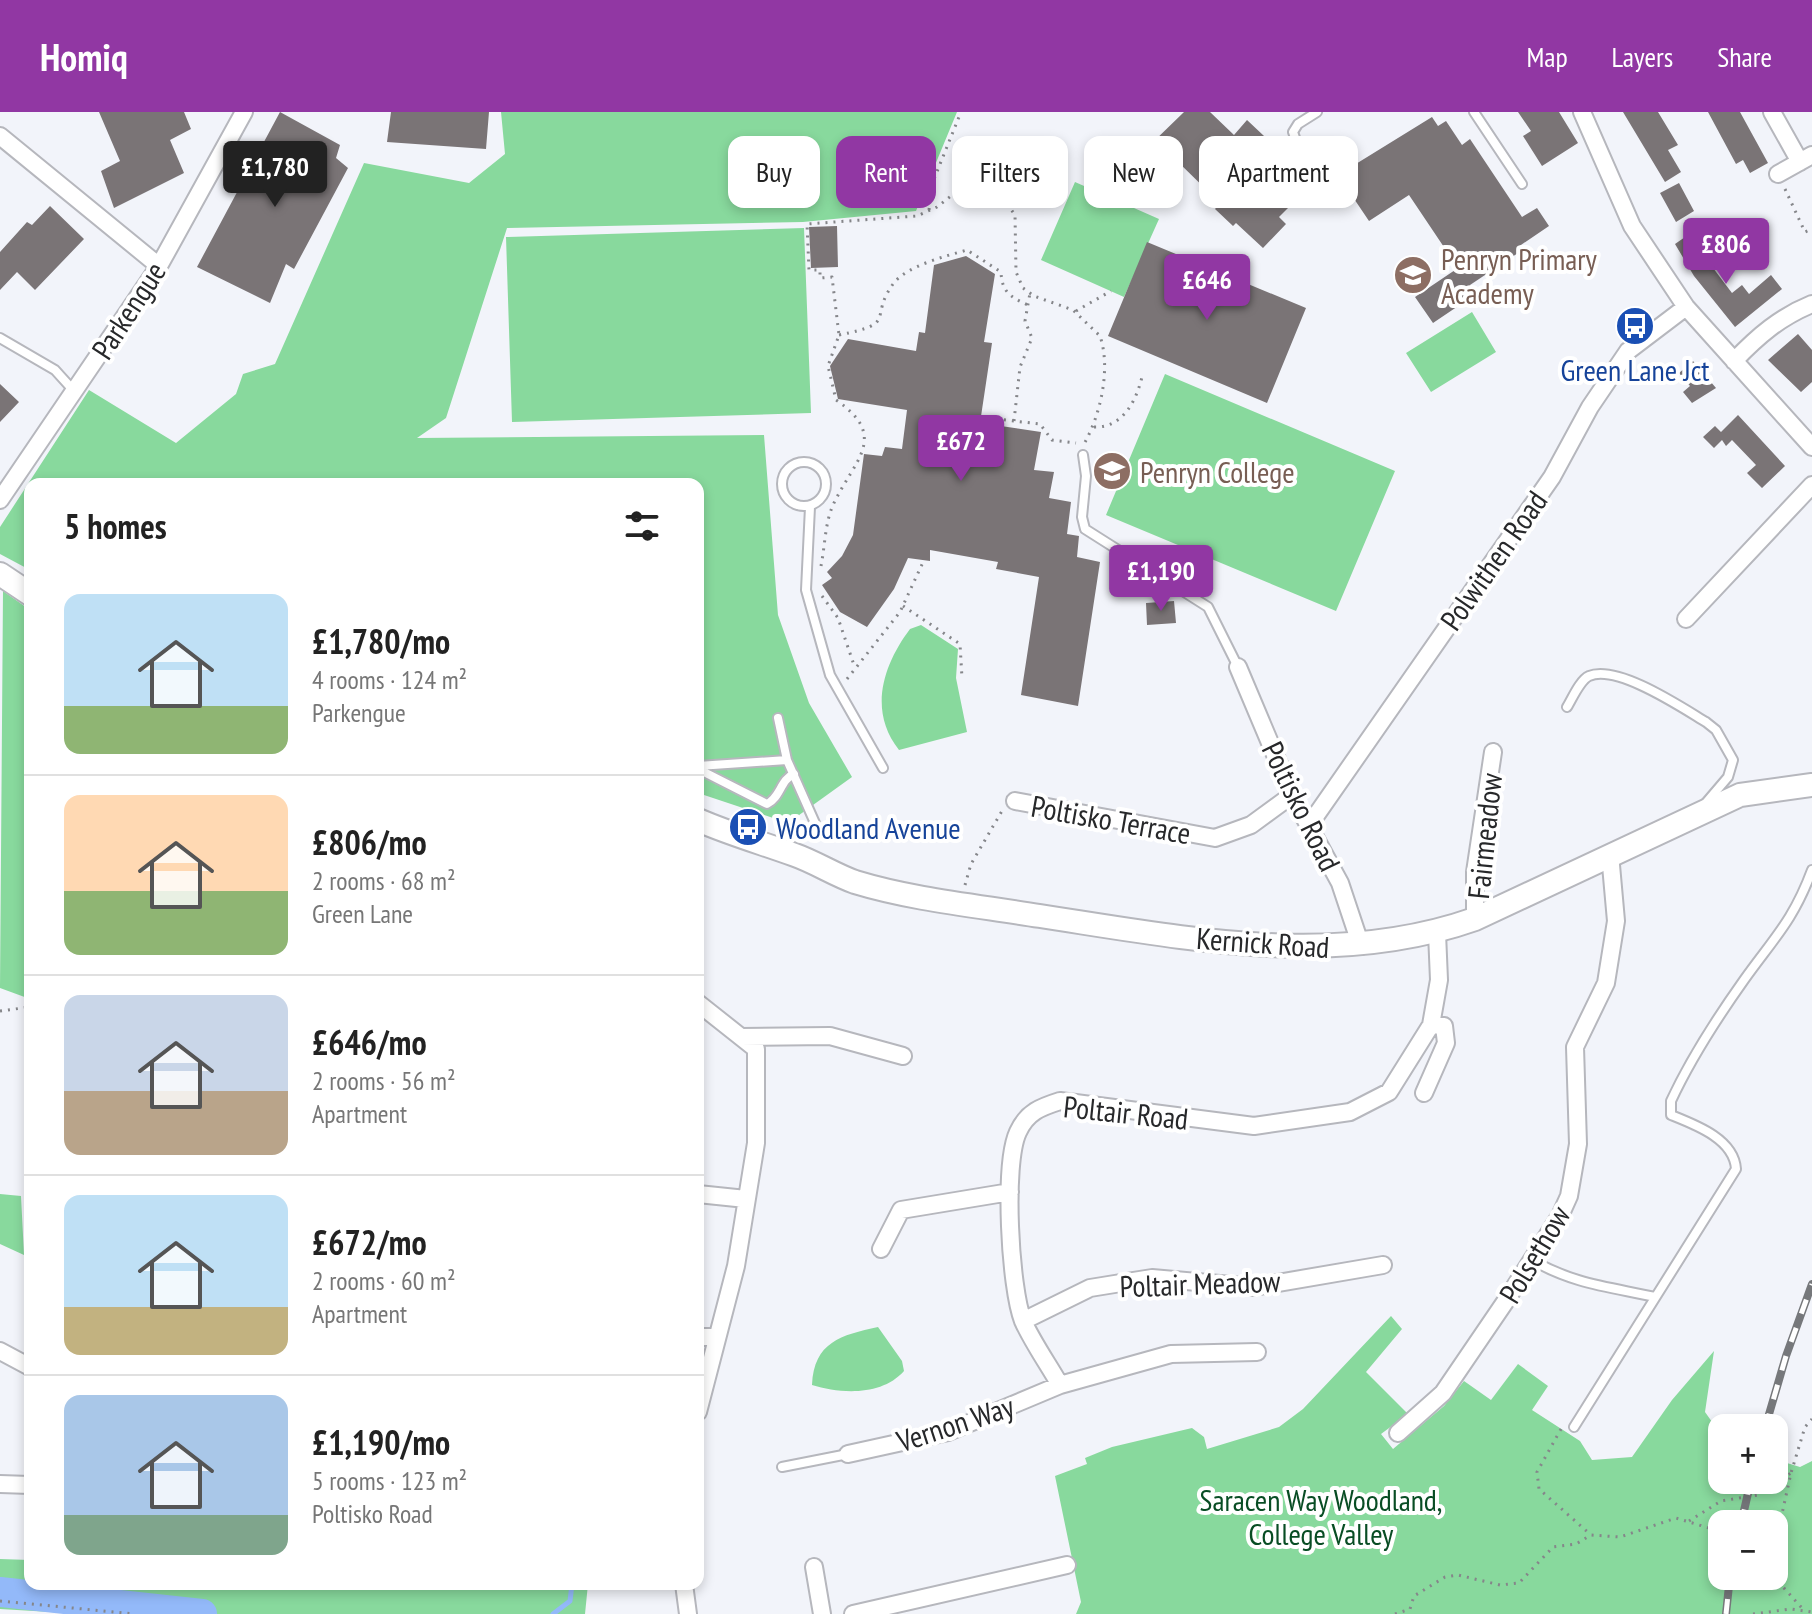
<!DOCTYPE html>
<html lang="en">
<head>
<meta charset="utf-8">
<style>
  body { margin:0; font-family:"PT Sans Narrow",sans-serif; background:#f2f2f2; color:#222; height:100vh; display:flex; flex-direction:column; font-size:30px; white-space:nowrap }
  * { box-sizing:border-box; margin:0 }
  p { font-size:26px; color:#767676 }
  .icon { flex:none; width:44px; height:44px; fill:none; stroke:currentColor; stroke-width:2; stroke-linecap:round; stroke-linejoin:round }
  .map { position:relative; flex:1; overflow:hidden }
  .panel { position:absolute; left:24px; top:366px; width:680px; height:1112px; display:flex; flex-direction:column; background:#fff; border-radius:16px; box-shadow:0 4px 12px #0003 }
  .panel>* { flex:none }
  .banner { position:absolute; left:728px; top:24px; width:760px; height:72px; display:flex; gap:16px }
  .controls { position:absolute; left:1708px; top:1302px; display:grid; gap:16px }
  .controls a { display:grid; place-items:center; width:80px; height:80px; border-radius:16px; background:#fff; box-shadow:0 4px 12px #0003; font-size:40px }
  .price { position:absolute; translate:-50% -68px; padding:0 18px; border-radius:8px; background:#9137a3; color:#fff; font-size:26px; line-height:52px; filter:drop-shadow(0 2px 4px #0008) }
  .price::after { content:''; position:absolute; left:50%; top:48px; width:24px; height:18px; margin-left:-12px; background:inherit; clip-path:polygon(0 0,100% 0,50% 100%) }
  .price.current { background:#222; color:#fff }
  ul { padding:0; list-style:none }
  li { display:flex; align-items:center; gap:24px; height:200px; padding:0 40px }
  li+li { border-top:2px solid #e0e0e0 }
  li span { display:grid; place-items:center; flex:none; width:224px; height:160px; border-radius:16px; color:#555 }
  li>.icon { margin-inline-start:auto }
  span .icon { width:96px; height:96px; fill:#fffc; stroke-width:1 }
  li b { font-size:34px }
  h2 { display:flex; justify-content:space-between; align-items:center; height:96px; padding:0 40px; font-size:34px }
  .pill { padding:0 28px; border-radius:16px; background:#fff; box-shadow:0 4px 12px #0003; font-size:28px; line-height:72px }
  .pill.current { background:#9137a3; color:#fff }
  header { display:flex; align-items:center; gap:48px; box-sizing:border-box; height:112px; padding:0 40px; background:#9137a3; color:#fff }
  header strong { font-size:38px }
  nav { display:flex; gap:44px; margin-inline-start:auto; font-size:28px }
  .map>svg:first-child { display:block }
  .green { fill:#88d99d; fill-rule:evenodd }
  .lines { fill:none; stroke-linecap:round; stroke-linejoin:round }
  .stream { stroke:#93b9f9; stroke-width:5 }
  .river { stroke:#93b9f9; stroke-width:30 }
  .building { fill:#7a7476 }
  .lane-casing { stroke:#b6b7bd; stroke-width:12 }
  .street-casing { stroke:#b6b7bd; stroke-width:20 }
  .secondary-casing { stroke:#b6b7bd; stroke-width:26 }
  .path { stroke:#85868a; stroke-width:3; stroke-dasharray:2 6; stroke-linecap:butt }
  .lane { stroke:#fff; stroke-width:8 }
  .street { stroke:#fff; stroke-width:16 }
  .secondary { stroke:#fff; stroke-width:22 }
  .rail-casing { stroke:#76787b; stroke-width:8 }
  .rail { stroke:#fff; stroke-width:5; stroke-dasharray:15; stroke-linecap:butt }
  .labels { text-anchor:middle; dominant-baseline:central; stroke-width:8; stroke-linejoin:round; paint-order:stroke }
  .education-label { font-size:30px; fill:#785e54; stroke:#fff; text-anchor:start }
  .street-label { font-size:30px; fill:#27282a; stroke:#fff }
  .transit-label { font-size:30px; fill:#164399; stroke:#fff }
  .park-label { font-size:30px; fill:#084d24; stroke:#fff }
</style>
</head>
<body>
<header>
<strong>Homiq</strong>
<nav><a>Map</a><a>Layers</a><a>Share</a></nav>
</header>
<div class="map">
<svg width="1812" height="1502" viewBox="0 0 1812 1502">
  <rect width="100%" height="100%" fill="#f2f4fa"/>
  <path class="green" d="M501,0H957L916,99L803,110L507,116L446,306L417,326L764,323L778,503L809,591L852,665L788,711L698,681V372H30V458L0,442V415L89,278L176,331L236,282L243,262L275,252L364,51L469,71L505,42Z
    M1075,70L1159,107L1124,185L1041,148Z
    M804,116L811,301L512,310L506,125Z
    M1472,200L1496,240L1431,280L1406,241Z
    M1165,262L1395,359L1336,499L1106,403Z
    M3,479L30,498V887L0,876Z
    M921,513L958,537L956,566L967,620L899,638C868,599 883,553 910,517Z
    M0,1082L21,1084L24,1143L0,1132Z
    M1391,1204L1402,1217L1366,1260L1408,1302L1381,1322L1393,1337L1444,1294L1464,1269L1491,1288L1518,1252L1548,1274L1532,1298L1580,1329L1592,1348L1632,1345L1672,1288L1714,1239L1705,1300L1722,1324V1368H1774V1347L1800,1355L1812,1349V1502H1076L1081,1490L1055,1364L1087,1352L1085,1346L1112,1335L1192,1316L1204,1325L1207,1337L1279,1315L1303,1297ZM1722,1412H1774V1464H1722Z
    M878,1215L902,1249L904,1259C882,1284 841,1282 812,1273C814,1230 841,1223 878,1215Z
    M0,1447L30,1448V1472H588L585,1502H84L0,1497Z"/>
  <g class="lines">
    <path class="stream" d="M553,1502L570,1489L572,1472"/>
    <path class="river" d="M0,1480L202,1502"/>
  </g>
  <path class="building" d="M99,0H184L191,17L170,28L184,61L114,96L101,59L120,49Z
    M280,0L340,33L336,46L348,56L294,157L286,152L270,191L197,155Z
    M391,0H489L486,37L387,30Z
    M1184,0H1210L1234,23L1247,8L1283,42L1268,57L1298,86L1279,105L1286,112L1263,136L1236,111L1233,114L1215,97L1220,91L1175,47L1169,53L1149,34Z
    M1518,0H1559L1578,31L1542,54L1523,24L1531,19Z
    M1623,0H1658L1678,33L1668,38L1681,60L1665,70Z
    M1708,0H1740L1768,51L1750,61L1743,48L1736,52Z
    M1432,5L1438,14L1446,9L1462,33L1470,27L1522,105L1537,96L1549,114L1518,135L1521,139L1470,173L1476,182L1433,211L1415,185L1458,156L1409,83L1369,109L1338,63Z
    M1027,42L1048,52L1035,80L1014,69Z
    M1679,71L1694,99L1676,110L1660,81Z
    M50,94L84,127L35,178L17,160L0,178V140L27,110L32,113Z
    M837,114L838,155L811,156L809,115Z
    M1688,123L1732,181L1742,173L1749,182L1771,163L1782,177L1735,215L1694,164L1675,132Z
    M1147,130L1306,196L1267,291L1108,224Z
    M966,144L995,162L984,230L992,231L980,311L1041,320L1034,358L1054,360L1049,386L1071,390L1067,422L1079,424L1077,445L1100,450L1078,594L1021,583L1039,465L996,457L998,450L930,438V449L908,446L894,477L867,515L840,500L822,473L832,466L827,460L842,444L853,423L864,342L882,344L885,335L902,337L907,298L838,287L830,254L848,227L916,239L919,220L925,221L934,153Z
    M1798,222L1812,238V270L1801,280L1768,248Z
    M1693,249L1716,276L1692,291L1683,280L1690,274L1679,261Z
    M0,272L19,290L0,310Z
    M1738,303L1785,354L1762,376L1747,361L1756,353L1732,328L1726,334L1722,328L1714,336L1703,325L1715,314L1721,320Z
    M1174,489L1176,511L1147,513L1146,491Z"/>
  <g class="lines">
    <g class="lane-casing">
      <path id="lane" d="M1317,0L1298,12L1293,20L1299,37L1325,71
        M1474,0L1522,72
        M0,226L55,258L74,279
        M1083,343L1086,364L1082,405L1085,417L1208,495L1238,555
        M782 372a22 22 0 1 1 44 0a22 22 0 1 1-44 0Z
        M810,395L806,478L830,563L883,656
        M1567,595C1572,587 1580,568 1589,564C1617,552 1681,595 1706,610L1716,618L1733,648L1728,665L1705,692
        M778,606L787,648
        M698,654L787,648L815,711
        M698,657L767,692C781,685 780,668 794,662
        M1532,1148C1573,1172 1610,1175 1655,1185
        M1574,1315L1736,1057C1734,1027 1696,1013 1671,1003V989C1691,946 1717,906 1744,868C1774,826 1793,809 1812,758
        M782,1355L848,1342"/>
    </g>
    <g class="street-casing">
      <path id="street" d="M1582,0L1632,114L1686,195L1812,335
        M1772,0L1800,50
        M0,24L159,154
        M1778,62L1812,43
        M1734,249C1758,224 1780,205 1812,192
        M0,388L159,154L244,0
        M1686,507L1812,373
        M1238,555L1292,683L1340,771L1361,834
        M1015,689L1215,726L1251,713L1292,683
        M1310,712L1552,365L1590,295L1628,239L1686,195
        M1475,807V760L1493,640
        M698,891L756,937V1031L736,1154L698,1300
        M741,925L830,924L903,944
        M1424,981L1446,931L1444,914L1431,913
        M698,1082L746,1087
        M881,1137L901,1098L1010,1080
        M1023,1209L1090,1176L1152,1166L1254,1175L1383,1153
        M698,1225H715
        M0,1239L30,1255
        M1060,1273C1048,1252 1033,1231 1023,1209C1010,1176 1003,1052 1018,1020C1027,1000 1041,995 1060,989L1254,1014L1350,1000L1389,980L1431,913L1439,868L1437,821
        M1398,1321L1443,1281L1505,1190L1560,1104L1569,1084L1578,1032L1575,935L1606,871L1616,809L1610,742
        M848,1342L948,1320L1060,1273L1171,1242L1257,1240
        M0,1372L30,1373
        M814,1455L822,1502
        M684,1472L688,1502
        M853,1502L1067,1453"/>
    </g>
    <g class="secondary-casing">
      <path id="secondary" d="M0,462L30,482
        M698,708C730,722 762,731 795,743C815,750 835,763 855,770C914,788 979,794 1040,804C1185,826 1333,857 1475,807L1740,683L1812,673"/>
    </g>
    <path class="path" d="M1785,77L1805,120L1812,117
      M929,98L932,72L961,0
      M1076,199L1111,179
      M839,223C899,211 868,207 893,172C906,154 946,144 967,138L1001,160C1002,180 1010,185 1028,193
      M988,306L1040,312L1052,328L1076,331
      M1014,309L1020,255L1032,226L1025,209L1030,181
      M1094,315C1123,316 1136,289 1142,265
      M821,454C825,434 825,411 833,393C854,348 890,325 836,288L828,254L839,223L832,165L820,166V158H809L807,112L917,104L937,95L965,73L984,71L1002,85L1015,103L1016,160L1023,176L1034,184L1073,198L1100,224C1111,256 1101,302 1084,332
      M822,484L838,506L855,556
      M903,494L960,532L962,566
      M847,567L900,500L924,448
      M965,773L971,752L1002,699
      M0,899L30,895
      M1561,1317L1537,1360L1539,1377L1591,1423
      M1689,1409L1721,1389L1758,1383L1791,1361
      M1774,1438L1791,1361L1805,1315L1812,1307
      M1773,1464L1802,1496
      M0,1489L135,1502
      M1395,1502L1410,1497L1414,1484L1445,1465L1458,1463L1500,1473L1519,1471L1553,1435L1576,1432L1591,1423L1620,1425L1676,1406L1722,1420
      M1753,1502L1791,1497L1812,1500"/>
    <use href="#lane" class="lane"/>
    <use href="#street" class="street"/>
    <use href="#secondary" class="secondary"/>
    <g class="rail-casing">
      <path id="rail" d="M1765,1316L1786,1244L1812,1172
        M1741,1412L1751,1368
        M1726,1502L1730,1464"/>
    </g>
    <use href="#rail" class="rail"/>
  </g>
  <defs>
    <g id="school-disc" transform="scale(2)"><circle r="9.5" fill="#8d6e63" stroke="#fff"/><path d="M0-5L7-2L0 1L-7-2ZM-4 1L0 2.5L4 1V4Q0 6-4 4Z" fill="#fff"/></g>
    <g id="bus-disc" transform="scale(2)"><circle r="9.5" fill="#1a4fb4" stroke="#fff"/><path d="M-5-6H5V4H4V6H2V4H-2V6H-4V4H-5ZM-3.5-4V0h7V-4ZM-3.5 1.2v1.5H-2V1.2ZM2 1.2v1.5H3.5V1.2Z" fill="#fff"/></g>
  </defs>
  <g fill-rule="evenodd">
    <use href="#school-disc" x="1413" y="163"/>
    <use href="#bus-disc" x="1635" y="214"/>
    <use href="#school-disc" x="1112" y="359"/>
    <use href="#bus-disc" x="748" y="715"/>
  </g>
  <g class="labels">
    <g class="education-label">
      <text x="1441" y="146">Penryn Primary<tspan x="1441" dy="34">Academy</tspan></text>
      <text x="1140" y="359">Penryn College</text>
    </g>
    <g class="street-label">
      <text transform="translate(128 198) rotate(-57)">Parkengue</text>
      <text transform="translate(1493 448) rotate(-55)">Polwithen Road</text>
      <text transform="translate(1302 694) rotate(64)">Poltisko Road</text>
      <text transform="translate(1111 707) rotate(10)">Poltisko Terrace</text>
      <text transform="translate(1484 724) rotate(-84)">Fairmeadow</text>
      <text transform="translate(1263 830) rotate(4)">Kernick Road</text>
      <text transform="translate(1126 1000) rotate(6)">Poltair Road</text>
      <text transform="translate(1534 1142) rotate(-59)">Polsethow</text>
      <text transform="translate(1200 1171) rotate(-2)">Poltair Meadow</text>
      <text transform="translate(955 1311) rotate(-18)">Vernon Way</text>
    </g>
    <g class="transit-label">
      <text x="1635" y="257">Green Lane Jct</text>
      <text x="776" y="715" text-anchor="start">Woodland Avenue</text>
    </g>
    <g class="park-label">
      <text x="1321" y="1387">Saracen Way Woodland,<tspan x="1321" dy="34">College Valley</tspan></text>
    </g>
  </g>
</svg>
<div class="controls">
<a>+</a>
<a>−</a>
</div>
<b class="price current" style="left:275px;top:97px">£1,780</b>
<b class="price" style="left:1726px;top:174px">£806</b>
<b class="price" style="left:1207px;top:210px">£646</b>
<b class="price" style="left:961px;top:371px">£672</b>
<b class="price" style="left:1161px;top:501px">£1,190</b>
<div class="banner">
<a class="pill">Buy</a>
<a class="pill current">Rent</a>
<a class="pill">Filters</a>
<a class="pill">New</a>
<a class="pill">Apartment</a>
</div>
<section class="panel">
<h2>5 homes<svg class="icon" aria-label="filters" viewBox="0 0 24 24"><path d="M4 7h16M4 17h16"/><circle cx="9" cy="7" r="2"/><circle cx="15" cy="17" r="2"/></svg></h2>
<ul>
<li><span style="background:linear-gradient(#bfe0f5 70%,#8fb573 0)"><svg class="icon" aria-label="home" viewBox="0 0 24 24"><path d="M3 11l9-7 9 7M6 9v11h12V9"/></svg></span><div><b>£1,780/mo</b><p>4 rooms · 124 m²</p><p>Parkengue</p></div></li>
<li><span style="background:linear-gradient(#ffd9b3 60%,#8fb573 0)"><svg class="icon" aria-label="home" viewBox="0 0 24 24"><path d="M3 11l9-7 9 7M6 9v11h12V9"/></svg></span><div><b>£806/mo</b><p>2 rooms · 68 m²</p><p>Green Lane</p></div></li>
<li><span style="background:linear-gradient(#c9d6e8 60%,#b9a48a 0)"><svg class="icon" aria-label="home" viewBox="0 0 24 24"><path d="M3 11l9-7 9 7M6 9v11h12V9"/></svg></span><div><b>£646/mo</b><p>2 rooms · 56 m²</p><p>Apartment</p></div></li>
<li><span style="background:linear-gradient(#bfe0f5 70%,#c2b280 0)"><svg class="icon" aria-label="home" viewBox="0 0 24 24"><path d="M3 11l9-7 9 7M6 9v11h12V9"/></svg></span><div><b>£672/mo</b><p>2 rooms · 60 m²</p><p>Apartment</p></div></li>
<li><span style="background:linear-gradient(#a9c7e8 75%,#7fa58c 0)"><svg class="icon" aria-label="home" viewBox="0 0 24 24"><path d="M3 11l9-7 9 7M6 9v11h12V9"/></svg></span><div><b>£1,190/mo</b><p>5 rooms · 123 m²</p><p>Poltisko Road</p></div></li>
</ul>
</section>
</div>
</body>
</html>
